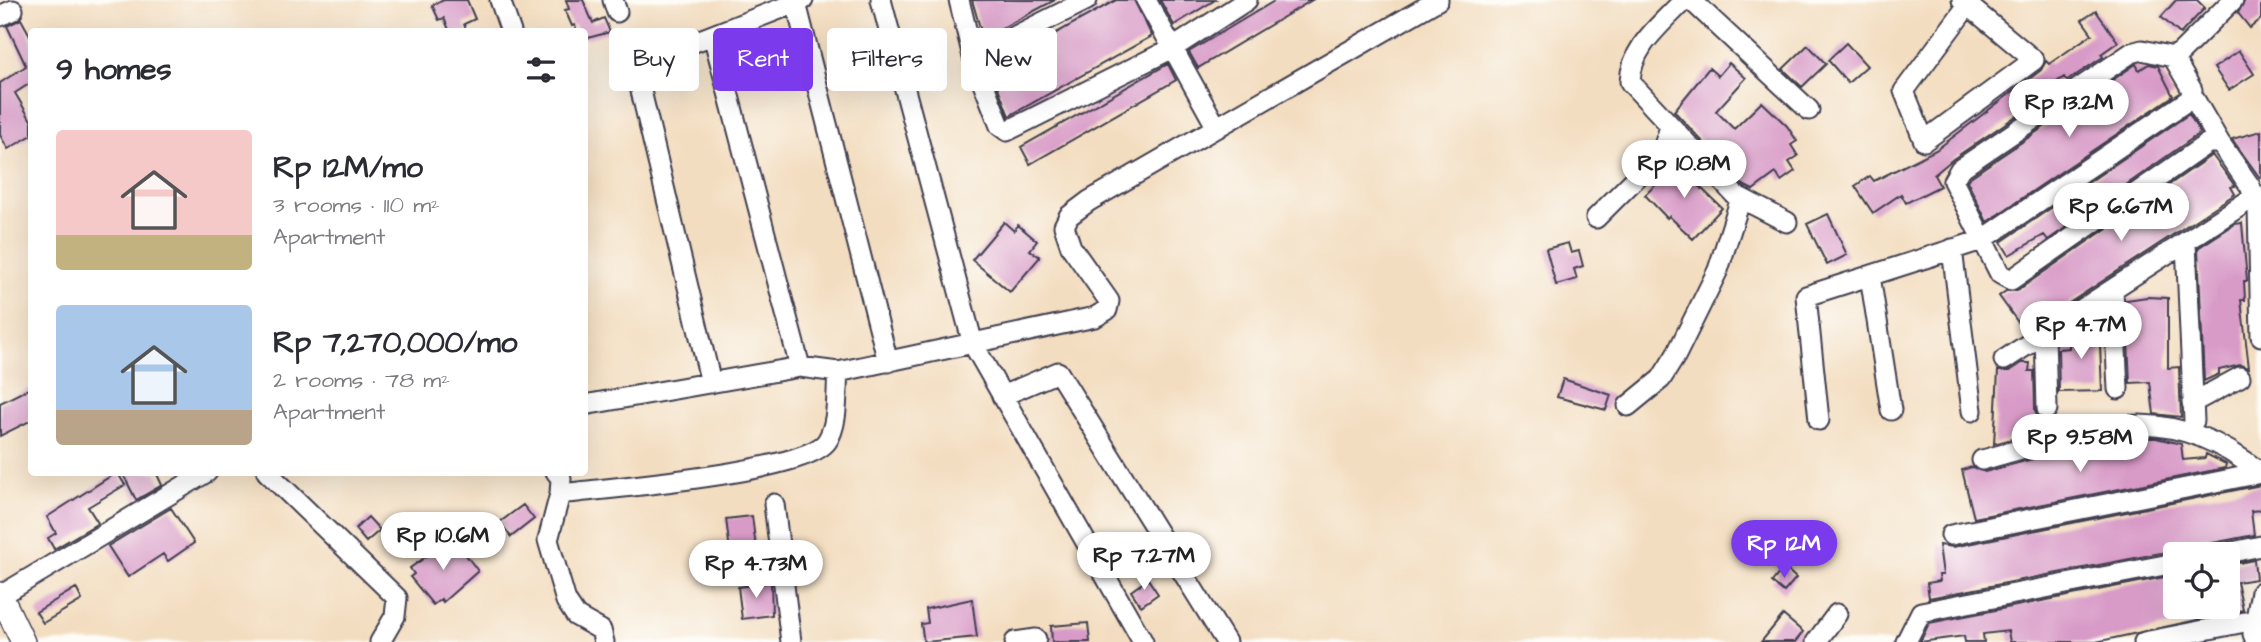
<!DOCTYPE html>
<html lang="en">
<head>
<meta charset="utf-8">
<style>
  body { margin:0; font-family:"Architects Daughter",sans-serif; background:#f2f2f3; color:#2b2b33; height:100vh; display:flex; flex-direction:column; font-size:26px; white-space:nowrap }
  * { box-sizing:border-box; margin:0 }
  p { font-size:23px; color:#7c7c81 }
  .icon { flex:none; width:38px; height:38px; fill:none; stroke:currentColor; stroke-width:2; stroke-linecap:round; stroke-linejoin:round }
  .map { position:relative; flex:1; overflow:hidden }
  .details { position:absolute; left:28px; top:28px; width:560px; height:448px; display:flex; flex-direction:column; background:#fff; border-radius:7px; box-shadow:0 7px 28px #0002 }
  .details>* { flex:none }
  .hud { position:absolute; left:609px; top:28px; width:665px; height:63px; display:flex; gap:14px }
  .fabs { position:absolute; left:2163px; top:542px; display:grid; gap:14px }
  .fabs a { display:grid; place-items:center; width:77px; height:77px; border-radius:7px; background:#fff; box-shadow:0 7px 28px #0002; font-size:35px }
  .price { position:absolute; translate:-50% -60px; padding:0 16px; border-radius:24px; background:#fff; color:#222; font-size:23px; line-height:46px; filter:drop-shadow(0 2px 4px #0008) }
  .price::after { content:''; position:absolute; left:50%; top:42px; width:21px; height:16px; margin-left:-10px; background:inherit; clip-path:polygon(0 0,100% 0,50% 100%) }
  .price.on { background:#7c3aed; color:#fff }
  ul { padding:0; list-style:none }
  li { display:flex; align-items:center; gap:21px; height:175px; padding:0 28px }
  li span { display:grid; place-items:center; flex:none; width:196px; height:140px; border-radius:7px; color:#555 }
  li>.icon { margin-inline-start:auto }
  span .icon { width:84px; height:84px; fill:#fffc; stroke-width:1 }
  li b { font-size:30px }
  h2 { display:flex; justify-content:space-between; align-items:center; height:84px; padding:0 28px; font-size:30px }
  .chip { padding:0 24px; border-radius:7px; background:#fff; box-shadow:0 7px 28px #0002; font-size:24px; line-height:63px }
  .chip.on { background:#7c3aed; color:#fff }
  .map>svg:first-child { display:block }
  .building { fill:#d89ac7 }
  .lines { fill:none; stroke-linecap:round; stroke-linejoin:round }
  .minor-casing { stroke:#413e4f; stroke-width:23 }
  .major-casing { stroke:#413e4f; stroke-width:26 }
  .minor { stroke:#fff; stroke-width:19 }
  .major { stroke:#fff; stroke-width:23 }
</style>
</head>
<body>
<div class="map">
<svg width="2261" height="642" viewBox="0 0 2261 642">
  <rect width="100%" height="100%" fill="#fdfcf7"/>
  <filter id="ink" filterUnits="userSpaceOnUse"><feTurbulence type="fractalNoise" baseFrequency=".0143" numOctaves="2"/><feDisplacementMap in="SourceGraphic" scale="14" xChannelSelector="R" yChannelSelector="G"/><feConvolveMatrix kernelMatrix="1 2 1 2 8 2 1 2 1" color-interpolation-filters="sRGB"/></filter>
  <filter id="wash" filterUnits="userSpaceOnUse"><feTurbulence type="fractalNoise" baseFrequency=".00686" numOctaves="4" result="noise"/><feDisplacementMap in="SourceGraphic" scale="28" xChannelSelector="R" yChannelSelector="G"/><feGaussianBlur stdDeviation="1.57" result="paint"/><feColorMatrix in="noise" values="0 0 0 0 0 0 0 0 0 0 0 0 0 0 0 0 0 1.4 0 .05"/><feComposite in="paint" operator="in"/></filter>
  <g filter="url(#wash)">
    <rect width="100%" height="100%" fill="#f3ddc0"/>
    <g id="blocks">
      <path class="building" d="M444,0H467L475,19L464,24L467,32H450L444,18L439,20L432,5Z
        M566,0H583L593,23L604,18L610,32L584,39V32H577L575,25L572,26L565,10L569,9Z
        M972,0H1055L983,38Z
        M1116,0H1134L1152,36L1009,116L991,69Z
        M1160,0H1215L1174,25Z
        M1276,0H1312L1198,68L1189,52Z
        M2176,0H2197L2205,8L2180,34L2161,17Z
        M2245,0H2261V19L2250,28L2238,13Z
        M2096,11L2118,42L2101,54L2103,57L2067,81L2064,77L2044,91L2047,95L1953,159L1934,175L1940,186L1906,203L1901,194L1873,213L1855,186L1870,176L1874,181L1936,150L2041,70L2046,61L2049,64L2092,34L2082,20Z
        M21,19L32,39V82L15,93L32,122V135L8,149L0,135V83L26,66L7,26Z
        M1846,43L1867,66L1848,83L1828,60Z
        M1808,45L1826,64L1802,87L1783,69Z
        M2239,51L2254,74L2229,90L2214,68Z
        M1729,63L1746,78L1716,111L1734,129L1762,102L1787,126L1797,141L1791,145L1798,156L1789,162L1795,171L1781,181L1776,173L1753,190L1743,185L1674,111L1709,68L1718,76Z
        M1168,64L1176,80L1030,164L1021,147Z
        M2136,64L2139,70L2149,64L2158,66L2173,96L1987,222L1967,181L1969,178Z
        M2189,114L2200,133L2048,240L2044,235L2009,255L2001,242Z
        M2261,131V178H2260L2232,139Z
        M2212,155L2235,186L2231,187L2235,194L2025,332L1999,296L2006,291L2018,290Z
        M1684,158L1694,169L1690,172L1702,185L1700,187L1722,208L1693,239L1669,216L1667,218L1645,195Z
        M1828,214L1847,255L1827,265L1807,224Z
        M1004,222L1014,231L1018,225L1037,241L1030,250L1040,257L1010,292L972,260Z
        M2242,223L2247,281H2244L2245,300H2241L2249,368L2240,365L2219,370V374L2204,381L2198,248L2235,224Z
        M1568,243L1571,253L1579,251L1583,266L1574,269L1577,279L1556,285L1546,249Z
        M2147,297L2168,298V368L2179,367L2181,417L2154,414L2150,382L2130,383L2126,300Z
        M2083,323H2099L2102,391L2059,392L2058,349L2069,348V332Z
        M2022,363H2030L2029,371H2034L2035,410L2037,416L2046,421L2047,429L1994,444L1998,371H2010Z
        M1563,379L1611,395L1606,410L1557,397Z
        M32,387V420L0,436V403Z
        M2126,438H2156L2181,444L2183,460L2205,458L2206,454L2226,464L2225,468L1974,518L1962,470L1972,467L1985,472L2095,442Z
        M117,472L125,485L88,507L98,523L54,549L48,538L56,533L47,517Z
        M132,472H156L162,485L136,500L124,476Z
        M2261,485V510L2251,511L2254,535L1929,598L1927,583L1940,581L1939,575H1943L1939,545L1953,547Z
        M523,505L534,519L511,537L500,522Z
        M171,508L194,543L168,561L163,554L128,577L108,546Z
        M752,516L757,556L731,559L726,519Z
        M368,517L380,530L366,542L355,529Z
        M453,538L478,571L443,602L441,599L433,605L410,577L414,574L410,568Z
        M2254,560L2256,579L2237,582L2243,610L2096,642H2010L2008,631L1983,634L1984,642H1965L1964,636L1920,642L1929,623L2175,575V607H2228V565Z
        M1784,567L1796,578L1784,592L1772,582Z
        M1148,579L1158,594L1141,606L1131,591Z
        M771,582L772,615L742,619L738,587Z
        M76,588L82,600L43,623L36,612Z
        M972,599L977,637L924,642L921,624L928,623L926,609Z
        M1783,615L1803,632L1795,642H1761Z
        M1088,623L1090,642H1052L1051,626Z"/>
    </g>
  </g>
  <g filter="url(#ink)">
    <use href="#blocks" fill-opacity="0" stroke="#413e4f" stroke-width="2"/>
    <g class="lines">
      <g class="minor-casing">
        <path id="minor" d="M500,0L511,32
          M613,0L617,12
          M881,0L973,344L1143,642
          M959,0L973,57L1000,126L1007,131L1173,48L1247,0
          M1146,0L1217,128
          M1684,0C1661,25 1631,46 1630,82L1735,195L1787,222
          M1691,0L1809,110
          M1962,0L2034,60L1924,141L1904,91L1968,5
          M2233,0L2181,52L2173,57L2142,50L2131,53L1960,169L1953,181L2000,274L2011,280L2208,143H2220L2250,186L2258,207L2261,336
          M796,3L888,362
          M0,16L13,10
          M713,35L800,367
          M973,57L1087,0
          M2192,95L2220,143
          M1596,218L1662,152L1670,127
          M2186,243L2194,421
          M1952,249L1972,411
          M1870,276L1891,410
          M2113,290L2118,389
          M2045,334L2047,409
          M2004,360L2254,197L2261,196
          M711,383L641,91L640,67L648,60L803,0
          M1002,396L1058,372L1226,642
          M2192,403L2240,377
          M584,405L800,367L838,372L1095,317L1107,310L1109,301L1071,247L1064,226L1069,216L1089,201L1438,0
          M1628,406L1661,379L1676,355L1718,270L1741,198
          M1819,420L1806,296L1982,240L2190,99L2192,90L2173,57
          M1982,460C2093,431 2160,393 2261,473
          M267,472L397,598L395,616L380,642
          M556,472L561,478L560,494L548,540L566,601L576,616L601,630L604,642
          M560,494C605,488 806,473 827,441C839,423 836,393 838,372
          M774,504L791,642
          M1951,535L2261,473
          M2218,555L2261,546
          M0,596L207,472
          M1015,642L1036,639
          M1816,642L1837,614
          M1906,642L1921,612L2175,563
          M2144,642L2255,620
          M2256,642L2253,634L2261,592"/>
      </g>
      <g class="major-casing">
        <path id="major" d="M0,594L23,642"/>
      </g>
      <use href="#minor" class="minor"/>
      <use href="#major" class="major"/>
    </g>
  </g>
</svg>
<div class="fabs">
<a><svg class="icon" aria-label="locate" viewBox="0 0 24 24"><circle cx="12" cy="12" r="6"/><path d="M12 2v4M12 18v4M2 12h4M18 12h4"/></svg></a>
</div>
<b class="price" style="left:2069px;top:139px">Rp 13.2M</b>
<b class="price" style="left:1684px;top:200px">Rp 10.8M</b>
<b class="price" style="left:2121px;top:243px">Rp 6.67M</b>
<b class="price" style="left:2081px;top:361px">Rp 4.7M</b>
<b class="price" style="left:2080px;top:474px">Rp 9.58M</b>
<b class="price" style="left:443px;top:572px">Rp 10.6M</b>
<b class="price on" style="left:1784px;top:580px">Rp 12M</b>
<b class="price" style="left:1144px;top:592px">Rp 7.27M</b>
<b class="price" style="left:756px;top:600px">Rp 4.73M</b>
<div class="hud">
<a class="chip">Buy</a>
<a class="chip on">Rent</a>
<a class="chip">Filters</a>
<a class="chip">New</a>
</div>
<section class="details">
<h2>9 homes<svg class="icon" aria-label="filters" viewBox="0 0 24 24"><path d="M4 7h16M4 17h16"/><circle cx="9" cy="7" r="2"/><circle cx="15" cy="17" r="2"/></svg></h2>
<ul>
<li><span style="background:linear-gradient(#f6c9c9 75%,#c2b280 0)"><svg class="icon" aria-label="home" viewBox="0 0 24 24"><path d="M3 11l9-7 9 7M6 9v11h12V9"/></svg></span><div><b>Rp 12M/mo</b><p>3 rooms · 110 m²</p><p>Apartment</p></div></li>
<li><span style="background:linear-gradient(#a9c7e8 75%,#b9a48a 0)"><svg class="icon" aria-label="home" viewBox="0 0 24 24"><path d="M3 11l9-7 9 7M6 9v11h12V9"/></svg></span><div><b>Rp 7,270,000/mo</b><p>2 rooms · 78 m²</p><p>Apartment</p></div></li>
</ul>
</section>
</div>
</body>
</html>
